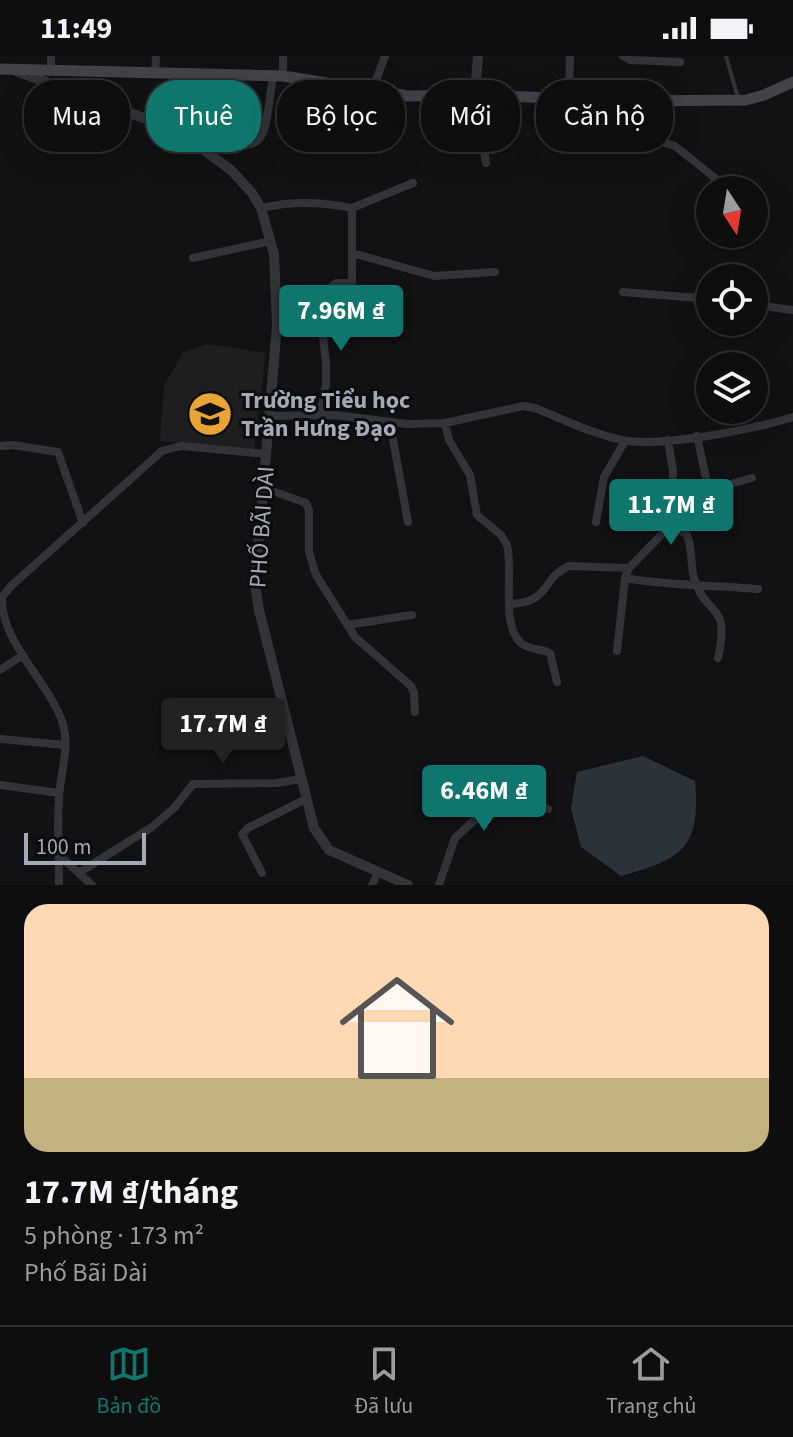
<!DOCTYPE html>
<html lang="vi">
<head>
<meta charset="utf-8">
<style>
  body { margin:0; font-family:"Source Sans 3",sans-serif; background:#171718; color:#f1f3f6; height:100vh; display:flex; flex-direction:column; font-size:30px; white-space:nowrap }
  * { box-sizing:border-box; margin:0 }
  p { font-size:26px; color:#9b9c9e }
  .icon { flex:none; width:44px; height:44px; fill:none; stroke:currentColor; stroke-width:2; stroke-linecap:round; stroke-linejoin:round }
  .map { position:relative; height:829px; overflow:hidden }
  .side { display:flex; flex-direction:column; background:#0e0e0f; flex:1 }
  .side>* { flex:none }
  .banner { position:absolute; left:24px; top:24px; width:746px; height:72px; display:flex; gap:16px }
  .needle { width:52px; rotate:168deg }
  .buttons { position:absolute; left:696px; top:120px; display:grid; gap:16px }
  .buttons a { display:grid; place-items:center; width:72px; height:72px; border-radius:50%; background:#0e0e0f; box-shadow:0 8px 32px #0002,0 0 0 2px #2e2e2f; font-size:40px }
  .scale { position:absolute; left:24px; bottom:20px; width:122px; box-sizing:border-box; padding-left:8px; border:4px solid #a4aab4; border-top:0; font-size:22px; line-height:28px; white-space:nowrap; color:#a4aab4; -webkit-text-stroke:6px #0d0d0f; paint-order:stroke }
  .price { position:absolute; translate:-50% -68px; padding:0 18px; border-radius:8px; background:#0f766e; color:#fff; font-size:26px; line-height:52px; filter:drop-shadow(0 2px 4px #0008) }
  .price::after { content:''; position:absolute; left:50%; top:48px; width:24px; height:18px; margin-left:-12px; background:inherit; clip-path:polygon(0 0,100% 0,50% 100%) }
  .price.current { background:#222; color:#fff }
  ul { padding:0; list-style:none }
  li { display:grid; align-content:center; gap:16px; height:424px; padding:0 24px }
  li+li { border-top:2px solid #2e2e2f }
  li span { display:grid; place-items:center; height:248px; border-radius:24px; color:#555 }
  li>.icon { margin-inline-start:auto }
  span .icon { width:144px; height:144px; fill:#fffc; stroke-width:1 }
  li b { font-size:34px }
  .pill { padding:0 28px; border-radius:32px; background:#0e0e0f; box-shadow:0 8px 32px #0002,0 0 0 2px #2e2e2f; font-size:28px; line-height:72px }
  .pill.current { background:#0f766e; color:#fff }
  .status { display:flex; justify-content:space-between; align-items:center; height:56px; padding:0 40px; background:#0e0e0f; direction:ltr }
  .status svg { height:22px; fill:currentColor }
  .tab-bar { display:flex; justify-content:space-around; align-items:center; height:112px; border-top:2px solid #2e2e2f; background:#0e0e0f; font-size:22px; color:#9b9c9e }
  .tab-bar a { display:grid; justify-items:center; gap:4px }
  .tab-bar .current { color:#0f766e }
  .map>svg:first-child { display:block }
  .built { fill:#1e1e21 }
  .water { fill:#2b3339 }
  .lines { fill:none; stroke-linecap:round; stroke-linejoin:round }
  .service { stroke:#333438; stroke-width:4 }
  .minor { stroke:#333438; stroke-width:8 }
  .tertiary { stroke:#333438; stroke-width:10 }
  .secondary { stroke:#424348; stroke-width:11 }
  .labels { text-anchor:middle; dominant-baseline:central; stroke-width:6; stroke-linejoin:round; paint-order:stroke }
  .poi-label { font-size:24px; font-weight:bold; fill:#a4aab4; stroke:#0d0d0f; text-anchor:start }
  .street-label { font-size:24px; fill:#a4aab4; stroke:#0d0d0f }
</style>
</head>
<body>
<div class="status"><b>11:49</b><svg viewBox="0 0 49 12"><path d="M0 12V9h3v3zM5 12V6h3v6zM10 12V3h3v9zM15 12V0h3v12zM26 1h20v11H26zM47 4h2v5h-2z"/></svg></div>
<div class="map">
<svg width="793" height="829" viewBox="0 0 793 829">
  <rect width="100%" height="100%" fill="#121214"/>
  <path class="built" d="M208,288L266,297L254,393L160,385L164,330L183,296Z"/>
  <path class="water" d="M643,700L695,725C701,793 681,803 621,820L581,791L571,752L577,716Z"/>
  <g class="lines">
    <path class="service" d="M726,0L738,42"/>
    <path class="minor" d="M51,0V14
      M623,0L630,4L680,6
      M155,17L156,0
      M283,20V0
      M372,35L385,0
      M475,39L486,107
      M569,43L570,0
      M619,45L620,70L623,75L675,90L720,126
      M194,86C271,94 262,94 273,20
      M261,152C290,145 323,146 352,152V197L434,220L495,216
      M352,152L413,127
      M193,202L271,185
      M623,236L710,243
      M754,249L793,254
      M320,359L326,329V308L322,270L324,237L336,227H352V197
      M269,360L335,359L407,368L445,367L523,350L535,352C563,363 592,378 622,384C661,392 754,373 793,361
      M390,367L408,466
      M445,367L449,384L470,419L477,459L501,479L507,489C514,516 500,568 521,587C528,594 542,593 550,597L557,626
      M697,380L708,431L712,433L752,422
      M0,390L13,389L58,396L83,467
      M264,432L306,447L309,455V496L316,519L355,581L411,630L414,637L415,656
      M596,466L604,421L625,385
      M672,468L687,479C693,493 690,508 694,522C706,563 731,544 718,602
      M625,522C669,530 714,529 758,533
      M510,548C552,546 540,523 569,510L629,512
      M347,569L412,559
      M617,595L625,522L629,512L672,468L673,415L668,384
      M0,614L23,599
      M0,683L65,689
      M0,729L59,737
      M59,799L92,829
      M80,816L152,771L174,752L193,728L277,727L301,723
      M262,817L242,778L248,772L306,743
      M59,829C59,800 57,771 59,742C60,718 70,692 63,668C50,627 0,586 2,541L11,530L162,395L181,390L267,398
      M372,829L378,817
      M439,829L455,782L481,758L516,744L548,753"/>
    <path class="tertiary" d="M16,15L160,68L193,86L231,114L252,137L261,152L274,198L277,269L255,528L259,554L314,772L329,794L408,829
      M475,39L478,0"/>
    <path class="secondary" d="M0,13L283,20L408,40L475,39L631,45L746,44L764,39L793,26"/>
  </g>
  <defs>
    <g id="school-disc" transform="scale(2.3)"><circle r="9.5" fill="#e8a536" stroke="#0d0d0f"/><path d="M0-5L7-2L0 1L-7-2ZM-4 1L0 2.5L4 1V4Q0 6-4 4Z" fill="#111"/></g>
  </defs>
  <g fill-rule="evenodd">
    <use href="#school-disc" x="210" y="358"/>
  </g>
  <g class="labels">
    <g class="poi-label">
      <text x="241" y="344">Trường Tiểu học<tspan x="241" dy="28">Trần Hưng Đạo</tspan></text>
    </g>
    <g class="street-label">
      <text transform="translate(262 471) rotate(-86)">PHỐ BÃI DÀI</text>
    </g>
  </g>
</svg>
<div class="buttons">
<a><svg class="needle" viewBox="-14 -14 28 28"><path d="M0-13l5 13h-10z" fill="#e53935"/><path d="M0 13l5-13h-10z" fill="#9b9c9e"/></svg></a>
<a><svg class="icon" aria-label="locate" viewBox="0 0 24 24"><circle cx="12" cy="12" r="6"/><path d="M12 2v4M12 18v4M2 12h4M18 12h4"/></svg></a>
<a><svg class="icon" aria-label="layers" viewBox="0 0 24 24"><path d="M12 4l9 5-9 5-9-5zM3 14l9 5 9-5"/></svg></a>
</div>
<div class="scale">100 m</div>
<b class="price" style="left:341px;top:297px">7.96M ₫</b>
<b class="price" style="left:671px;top:491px">11.7M ₫</b>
<b class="price current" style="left:223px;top:710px">17.7M ₫</b>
<b class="price" style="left:484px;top:777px">6.46M ₫</b>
<div class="banner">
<a class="pill">Mua</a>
<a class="pill current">Thuê</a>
<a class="pill">Bộ lọc</a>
<a class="pill">Mới</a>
<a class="pill">Căn hộ</a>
</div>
</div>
<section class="side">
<ul>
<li><span style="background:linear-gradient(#ffd9b3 70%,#c2b280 0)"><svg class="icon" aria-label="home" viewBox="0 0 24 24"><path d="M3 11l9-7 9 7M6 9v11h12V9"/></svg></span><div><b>17.7M ₫/tháng</b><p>5 phòng · 173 m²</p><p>Phố Bãi Dài</p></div></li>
</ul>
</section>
<nav class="tab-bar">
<a class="current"><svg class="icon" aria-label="map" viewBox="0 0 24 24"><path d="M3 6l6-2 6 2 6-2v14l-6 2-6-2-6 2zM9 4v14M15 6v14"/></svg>Bản đồ</a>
<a><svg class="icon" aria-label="saved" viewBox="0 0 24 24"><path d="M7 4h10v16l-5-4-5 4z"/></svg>Đã lưu</a>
<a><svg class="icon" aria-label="home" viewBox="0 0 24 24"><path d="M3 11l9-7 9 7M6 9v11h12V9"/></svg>Trang chủ</a>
</nav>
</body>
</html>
